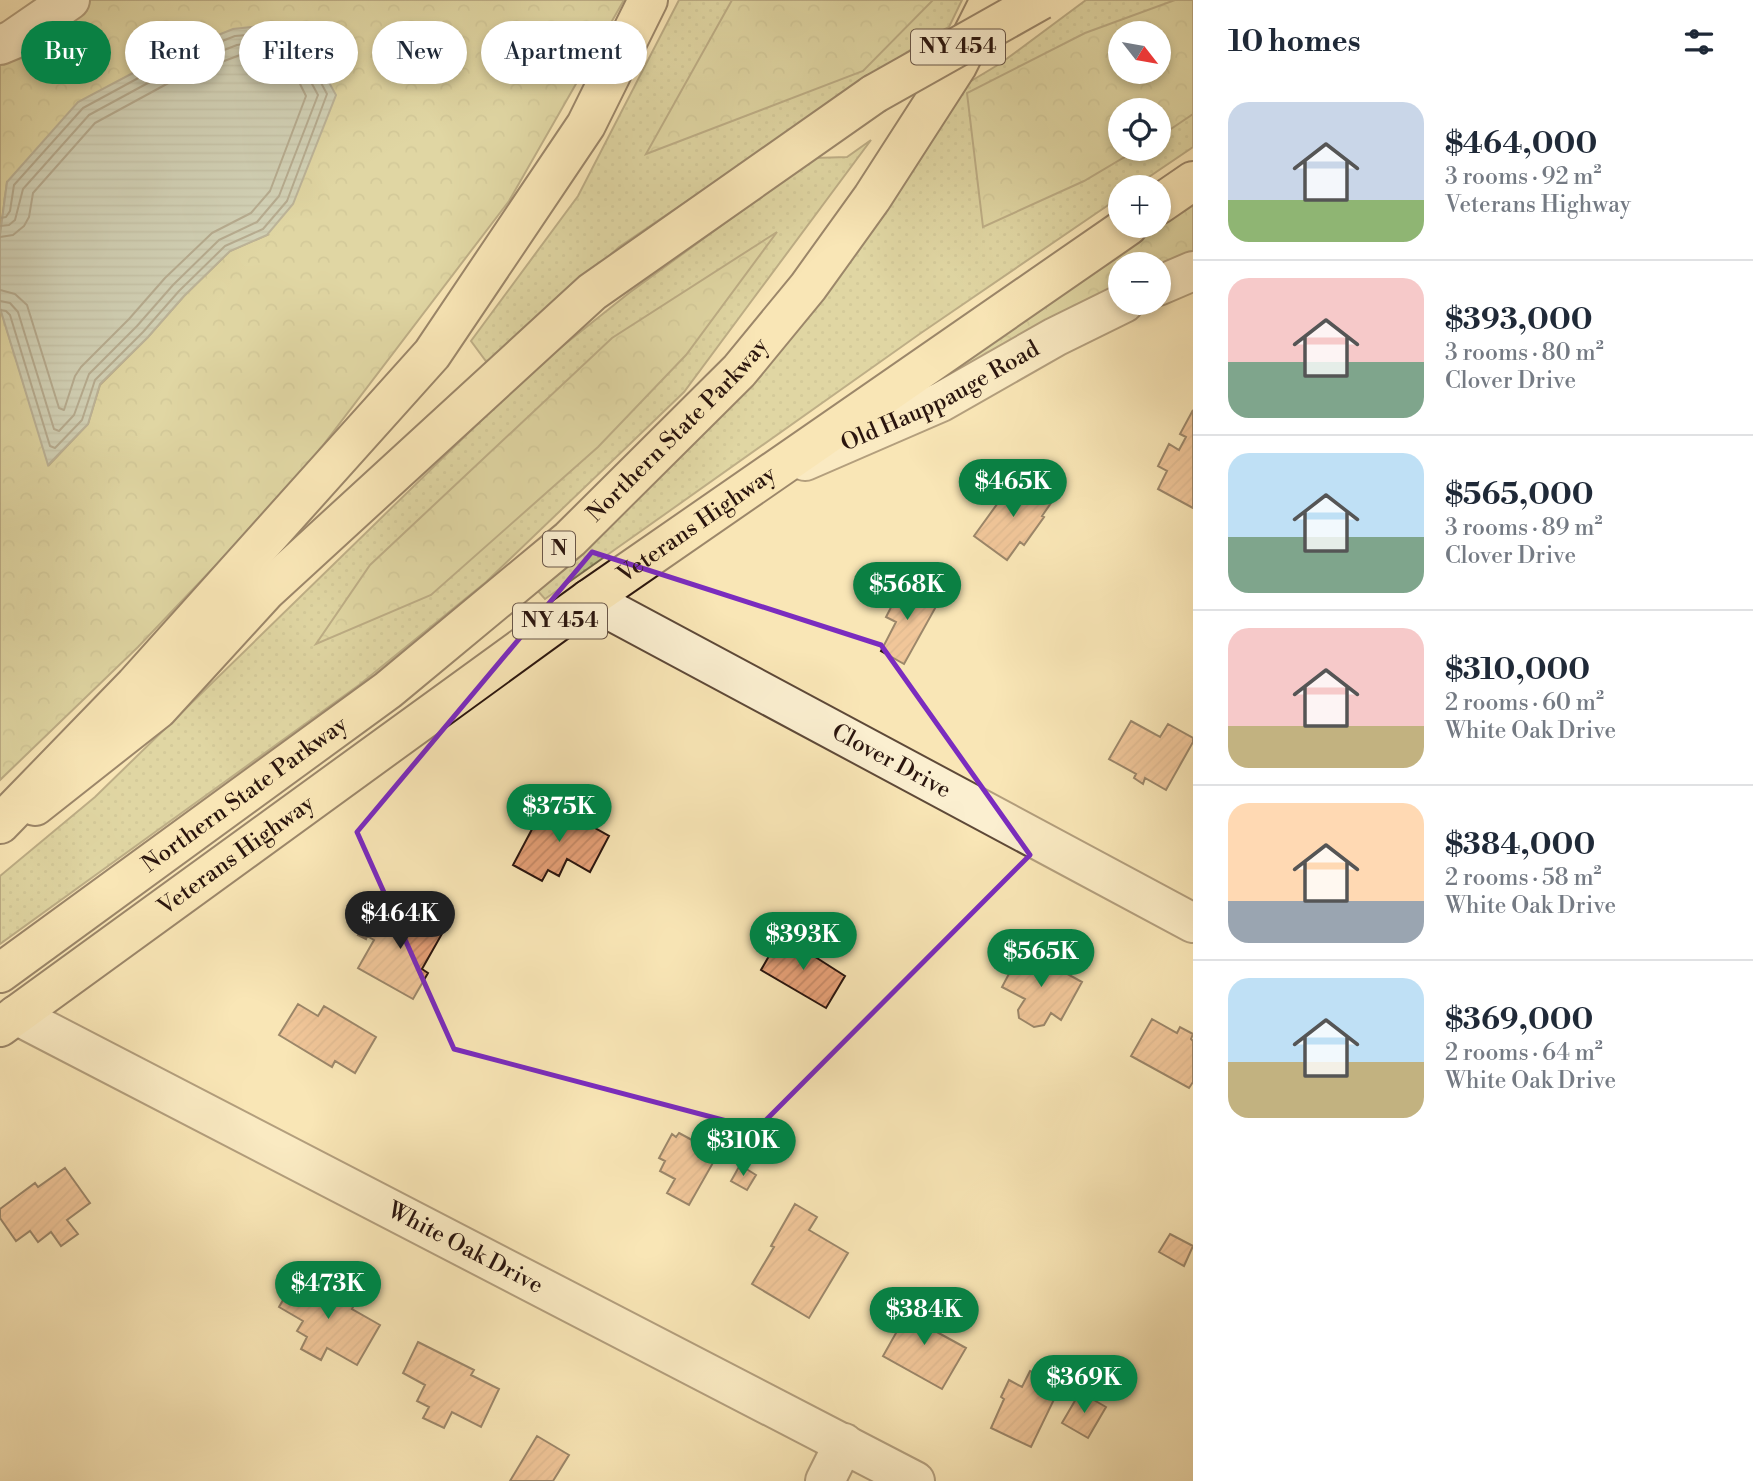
<!DOCTYPE html>
<html lang="en">
<head>
<meta charset="utf-8">
<style>
  body { margin:0; font-family:"Libre Bodoni",serif; background:#f6f6f7; color:#1f2937; height:100vh; display:flex; flex-direction:column; font-size:26px; white-space:nowrap }
  * { box-sizing:border-box; margin:0 }
  p { font-size:23px; color:#747a83 }
  .icon { flex:none; width:38px; height:38px; fill:none; stroke:currentColor; stroke-width:2; stroke-linecap:round; stroke-linejoin:round }
  .map { position:relative; flex:1; overflow:hidden }
  .drawer { display:flex; flex-direction:column; background:#fff; width:560px }
  .drawer>* { flex:none }
  .guide { position:absolute; left:21px; top:21px; width:665px; height:63px; display:flex; gap:14px }
  .needle { width:46px; rotate:121deg }
  .tools { position:absolute; left:1108px; top:21px; display:grid; gap:14px }
  .tools a { display:grid; place-items:center; width:63px; height:63px; border-radius:50%; background:#fff; box-shadow:0 4px 10px #0003; font-size:35px }
  .price { position:absolute; translate:-50% -60px; padding:0 16px; border-radius:24px; background:#0b8043; color:#fff; font-size:23px; line-height:46px; filter:drop-shadow(0 2px 4px #0008) }
  .price::after { content:''; position:absolute; left:50%; top:42px; width:21px; height:16px; margin-left:-10px; background:inherit; clip-path:polygon(0 0,100% 0,50% 100%) }
  .price.current { background:#222; color:#fff }
  ul { padding:0; list-style:none }
  li { display:flex; align-items:center; gap:21px; height:175px; padding:0 35px }
  li+li { border-top:2px solid #e0e1e3 }
  li span { display:grid; place-items:center; flex:none; width:196px; height:140px; border-radius:21px; color:#555 }
  li>.icon { margin-inline-start:auto }
  span .icon { width:84px; height:84px; fill:#fffc; stroke-width:1 }
  li b { font-size:30px }
  h2 { display:flex; justify-content:space-between; align-items:center; height:84px; padding:0 35px; font-size:30px }
  .tag { padding:0 24px; border-radius:32px; background:#fff; box-shadow:0 4px 10px #0003; font-size:24px; line-height:63px }
  .tag.current { background:#0b8043; color:#fff }
  main { display:flex; flex:1; min-height:0 }
  .map>svg:first-child { display:block }
  .grass { fill:url(#grass-dots); stroke:#766c4d; stroke-width:2; fill-rule:evenodd }
  .forest { fill:url(#forest-crowns); stroke:#766c4d; stroke-width:2; fill-rule:evenodd }
  .water { fill:url(#water-rules); stroke:#737975; stroke-width:2 }
  .lines { fill:none; stroke-linecap:round; stroke-linejoin:round }
  .shore { stroke:#676864; stroke-width:2 }
  .building { fill:url(#building-hatch); stroke:#2a150e; stroke-width:2 }
  .minor-casing { stroke:#5e4938; stroke-width:42 }
  .major-casing { stroke:#2a150e; stroke-width:42 }
  .highway-casing { stroke:#2a150e; stroke-width:42 }
  .minor { stroke:#fbefd0; stroke-width:38 }
  .major { stroke:#f9e6b6; stroke-width:38 }
  .highway { stroke:#f9e6b6; stroke-width:38 }
  .major-bridge-casing { stroke:#2a150e; stroke-width:42; stroke-linecap:butt }
  .major-bridge { stroke:#f9e6b6; stroke-width:38 }
  .marked { fill:none; stroke:#7b2cbf; stroke-width:5; stroke-linejoin:round }
  .labels { text-anchor:middle; dominant-baseline:central; stroke-width:5; stroke-linejoin:round; paint-order:stroke }
  .shield { fill:#fbefd0; stroke:#695648; stroke-width:2 }
  .shield-label { font-size:21px; font-weight:bold; fill:#2a150e }
  .street-label { font-size:23px; fill:#2a150e; stroke:#fbefd0 }
</style>
</head>
<body>
<main>
<div class="map">
<svg width="1193" height="1481" viewBox="0 0 1193 1481">
  <defs>
    <pattern id="grass-dots" width="8" height="8" patternUnits="userSpaceOnUse" patternTransform="scale(1.75)"><rect width="8" height="8" fill="#c1c48c"/><path d="M2 2h.1M6 6h.1" fill="none" stroke="#a6a878" stroke-width="1.8" stroke-linecap="round"/></pattern>
    <pattern id="forest-crowns" width="20" height="18" patternUnits="userSpaceOnUse" patternTransform="scale(1.75)"><rect width="20" height="18" fill="#c1c48c"/><path d="M2 6a3 3 0 1 1 6 0M12 15a3 3 0 1 1 6 0" fill="none" stroke="#a6a878"/></pattern>
    <pattern id="water-rules" width="6" height="5" patternUnits="userSpaceOnUse" patternTransform="scale(1.75)"><rect width="6" height="5" fill="#a4bcba"/><path d="M0 2.5h6" fill="none" stroke="#8da19f"/></pattern>
    <pattern id="building-hatch" width="6" height="6" patternUnits="userSpaceOnUse" patternTransform="scale(1.75)"><rect width="6" height="6" fill="#e6a077"/><path d="M-1 1l2-2M0 6l6-6M5 7l2-2" fill="none" stroke="#c58966"/></pattern>
  </defs>
  <rect width="100%" height="100%" fill="#f9e6b6"/>
  <filter id="stains"><feTurbulence type="fractalNoise" baseFrequency=".00286" numOctaves="4"/><feColorMatrix values="0 0 0 0 .2 0 0 0 0 .09 0 0 0 0 .02 0 0 0 .5 -.17"/></filter>
  <radialGradient id="worn" r=".72"><stop offset=".6" stop-color="#630" stop-opacity="0"/><stop offset="1" stop-color="#630" stop-opacity=".3"/></radialGradient>
  <path class="grass" d="M679,0H962L949,27L928,38L619,247L488,364L471,341L578,196Z
    M1086,0H1193V147L1134,187H1120V197L921,333L545,599L536,589L958,89L1001,63ZM1120,33H1158V72H1120ZM1120,110H1158V149H1120Z
    M871,140L684,392L486,582L359,685L0,944V876L95,797L535,368L629,293L814,158L847,157Z"/>
  <path class="forest" d="M74,0H624L509,201L295,482L138,647L0,780V308L49,465L88,424L100,385L148,337L184,296L230,251L267,235L7,182L0,235V59Z
    M732,0H933L863,71L646,154Z
    M1175,0H1193V114L1159,137L1158,110H1120V149H1138L1084,181L983,227L967,93L1085,33ZM1158,33V72H1120V33Z
    M1193,202V252L1159,270L1158,264H1120V292L934,391L930,384Z
    M777,232L686,355L598,447L431,595L316,644L370,565L612,338Z"/>
  <path class="water" d="M270,25L317,61L336,95L293,204L267,235L230,251L184,296L148,337L100,384L88,424L48,465L0,308V235L7,182L78,102L163,57L233,29Z"/>
  <g class="lines">
    <path class="shore" d="M0,218L6,217L10,211L14,185L83,108L166,63L235,36L269,33L312,66L327,94L287,201L263,229L225,246L179,291L143,332L95,380L82,420L55,448L50,446L10,315L6,311L0,310
      M0,226L9,225L15,220L23,189L89,115L170,71L237,45L265,41L305,71L318,95L279,196L257,222L219,240L173,285L137,326L89,374L74,415L59,431L54,429L18,312L10,303L0,301
      M0,237L13,235L24,226L29,217L33,193L95,123L174,80L240,55L262,52L297,78L306,96L270,191L251,213L212,233L165,278L129,319L81,367L75,376L64,410L59,408L27,305L15,294L0,290"/>
  </g>
  <path class="building" d="M1193,410V508L1158,489L1167,471L1158,466L1169,444L1179,450L1186,437L1180,434Z
    M1016,478L1051,503L1042,516L1044,517L1024,545L1020,542L1007,560L974,536Z
    M903,584L938,603L904,664L881,651L896,622L886,617Z
    M1131,721L1160,737L1168,724L1193,738V742L1166,790L1145,778L1143,784L1134,778L1136,774L1109,759Z
    M547,801L609,836L590,872L567,859L559,876L548,870L542,881L513,865Z
    M394,905L443,932L422,969L428,973L413,999L358,968L374,940L367,936L366,939L358,935L367,920L381,928Z
    M781,935L845,976L826,1008L761,970Z
    M1021,951L1051,966L1053,962L1064,967L1062,971L1082,982L1061,1020L1051,1013L1044,1025L1034,1027L1019,1018L1018,1010L1025,999L1002,987Z
    M298,1004L318,1016L324,1006L376,1037L355,1073L335,1061L332,1067L279,1035Z
    M1152,1019L1177,1033L1180,1027L1193,1034L1191,1039L1193,1041V1082L1189,1088L1131,1056Z
    M679,1133L718,1154L689,1205L667,1193L675,1179L660,1171L665,1161L659,1158L672,1134L676,1137Z
    M740,1165L756,1175L747,1190L731,1181Z
    M65,1168L90,1203L67,1220L78,1234L61,1246L51,1232L38,1242L30,1231L16,1241L0,1218V1209L35,1183L38,1187Z
    M795,1204L817,1217L809,1230L848,1253L809,1318L752,1284L774,1247L771,1246Z
    M1170,1234L1193,1246L1184,1266L1159,1252Z
    M298,1274L354,1305L352,1309L380,1325L357,1365L327,1348L321,1360L301,1349L307,1337L297,1331L303,1321L279,1307Z
    M914,1301L943,1317L935,1331L966,1348L942,1389L883,1356Z
    M418,1342L474,1370L471,1375L499,1389L481,1427L452,1412L444,1428L423,1418L429,1407L417,1401L425,1385L403,1373Z
    M1030,1371L1061,1385L1031,1447L991,1428L1004,1399L1001,1397L1009,1380L1022,1387Z
    M1080,1392L1106,1407L1088,1438L1062,1423Z
    M537,1436L569,1455L553,1481H510Z"/>
  <g class="lines">
    <g class="minor-casing">
      <g id="minor">
        <path d="M0,45L12,40L70,0"/>
        <path d="M1158,286L1193,271"/>
        <path id="s1" d="M805,461L941,402L1055,337L1124,303"/>
        <path id="s2" d="M589,599L1193,923"/>
        <path id="s3" d="M16,1015L915,1481"/>
        <path d="M825,1481L844,1443"/>
      </g>
    </g>
    <g class="major-casing">
      <g id="major">
        <path d="M1158,205L1193,181"/>
        <path d="M35,806L158,709L266,591L592,292L874,94"/>
        <path id="s4" d="M0,1027L589,599L1128,226"/>
      </g>
    </g>
    <g class="highway-casing">
      <g id="highway">
        <path d="M0,824L135,685L432,354L586,125L648,0"/>
        <path id="s5" d="M0,973L388,690L570,539L739,371L808,287L872,198L957,66L990,0"/>
      </g>
    </g>
    <use href="#minor" class="minor"/>
    <use href="#major" class="major"/>
    <use href="#highway" class="highway"/>
    <g class="major-bridge-casing">
      <path id="major-bridge" d="M874,94L1041,0"/>
    </g>
    <use href="#major-bridge" class="major-bridge"/>
  </g>
  <path d="M0 0H1193V1481H0ZM592,552L881,645L1030,855L757,1129L454,1049L357,832Z" fill="#f9e6b6" fill-opacity=".55" fill-rule="evenodd"/>
  <path class="marked" d="M592,552L881,645L1030,855L757,1129L454,1049L357,832Z"/>
  <g class="labels">
    <g class="shield">
      <rect x="911" y="29.5" width="94" height="35" rx="5"/>
      <rect x="543" y="531.5" width="32" height="35" rx="5"/>
      <rect x="513" y="603.5" width="94" height="35" rx="5"/>
    </g>
    <g class="shield-label">
      <text x="958" y="47">NY 454</text>
      <text x="559" y="549">N</text>
      <text x="560" y="621">NY 454</text>
    </g>
    <g class="street-label">
      <text stroke="none"><textPath href="#s1" startOffset="150">Old Hauppauge Road</textPath></text>
      <text stroke="none"><textPath href="#s5" startOffset="870">Northern State Parkway</textPath></text>
      <text stroke="none"><textPath href="#s4" startOffset="859">Veterans Highway</textPath></text>
      <text stroke="none"><textPath href="#s2" startOffset="343">Clover Drive</textPath></text>
      <text stroke="none"><textPath href="#s5" startOffset="303">Northern State Parkway</textPath></text>
      <text stroke="none"><textPath href="#s4" startOffset="292">Veterans Highway</textPath></text>
      <text stroke="none"><textPath href="#s3" startOffset="506">White Oak Drive</textPath></text>
    </g>
  </g>
  <rect width="100%" height="100%" filter="url(#stains)"/>
  <rect width="100%" height="100%" fill="url(#worn)"/>
</svg>
<div class="tools">
<a><svg class="needle" viewBox="-14 -14 28 28"><path d="M0-13l5 13h-10z" fill="#e53935"/><path d="M0 13l5-13h-10z" fill="#747a83"/></svg></a>
<a><svg class="icon" aria-label="locate" viewBox="0 0 24 24"><circle cx="12" cy="12" r="6"/><path d="M12 2v4M12 18v4M2 12h4M18 12h4"/></svg></a>
<a>+</a>
<a>−</a>
</div>
<b class="price" style="left:1013px;top:519px">$465K</b>
<b class="price" style="left:907px;top:622px">$568K</b>
<b class="price" style="left:559px;top:844px">$375K</b>
<b class="price current" style="left:400px;top:951px">$464K</b>
<b class="price" style="left:803px;top:972px">$393K</b>
<b class="price" style="left:1041px;top:989px">$565K</b>
<b class="price" style="left:743px;top:1178px">$310K</b>
<b class="price" style="left:328px;top:1321px">$473K</b>
<b class="price" style="left:924px;top:1347px">$384K</b>
<b class="price" style="left:1084px;top:1415px">$369K</b>
<div class="guide">
<a class="tag current">Buy</a>
<a class="tag">Rent</a>
<a class="tag">Filters</a>
<a class="tag">New</a>
<a class="tag">Apartment</a>
</div>
</div>
<section class="drawer">
<h2>10 homes<svg class="icon" aria-label="filters" viewBox="0 0 24 24"><path d="M4 7h16M4 17h16"/><circle cx="9" cy="7" r="2"/><circle cx="15" cy="17" r="2"/></svg></h2>
<ul>
<li><span style="background:linear-gradient(#c9d6e8 70%,#8fb573 0)"><svg class="icon" aria-label="home" viewBox="0 0 24 24"><path d="M3 11l9-7 9 7M6 9v11h12V9"/></svg></span><div><b>$464,000</b><p>3 rooms · 92 m²</p><p>Veterans Highway</p></div></li>
<li><span style="background:linear-gradient(#f6c9c9 60%,#7fa58c 0)"><svg class="icon" aria-label="home" viewBox="0 0 24 24"><path d="M3 11l9-7 9 7M6 9v11h12V9"/></svg></span><div><b>$393,000</b><p>3 rooms · 80 m²</p><p>Clover Drive</p></div></li>
<li><span style="background:linear-gradient(#bfe0f5 60%,#7fa58c 0)"><svg class="icon" aria-label="home" viewBox="0 0 24 24"><path d="M3 11l9-7 9 7M6 9v11h12V9"/></svg></span><div><b>$565,000</b><p>3 rooms · 89 m²</p><p>Clover Drive</p></div></li>
<li><span style="background:linear-gradient(#f6c9c9 70%,#c2b280 0)"><svg class="icon" aria-label="home" viewBox="0 0 24 24"><path d="M3 11l9-7 9 7M6 9v11h12V9"/></svg></span><div><b>$310,000</b><p>2 rooms · 60 m²</p><p>White Oak Drive</p></div></li>
<li><span style="background:linear-gradient(#ffd9b3 70%,#9aa5b1 0)"><svg class="icon" aria-label="home" viewBox="0 0 24 24"><path d="M3 11l9-7 9 7M6 9v11h12V9"/></svg></span><div><b>$384,000</b><p>2 rooms · 58 m²</p><p>White Oak Drive</p></div></li>
<li><span style="background:linear-gradient(#bfe0f5 60%,#c2b280 0)"><svg class="icon" aria-label="home" viewBox="0 0 24 24"><path d="M3 11l9-7 9 7M6 9v11h12V9"/></svg></span><div><b>$369,000</b><p>2 rooms · 64 m²</p><p>White Oak Drive</p></div></li>
</ul>
</section>
</main>
</body>
</html>
